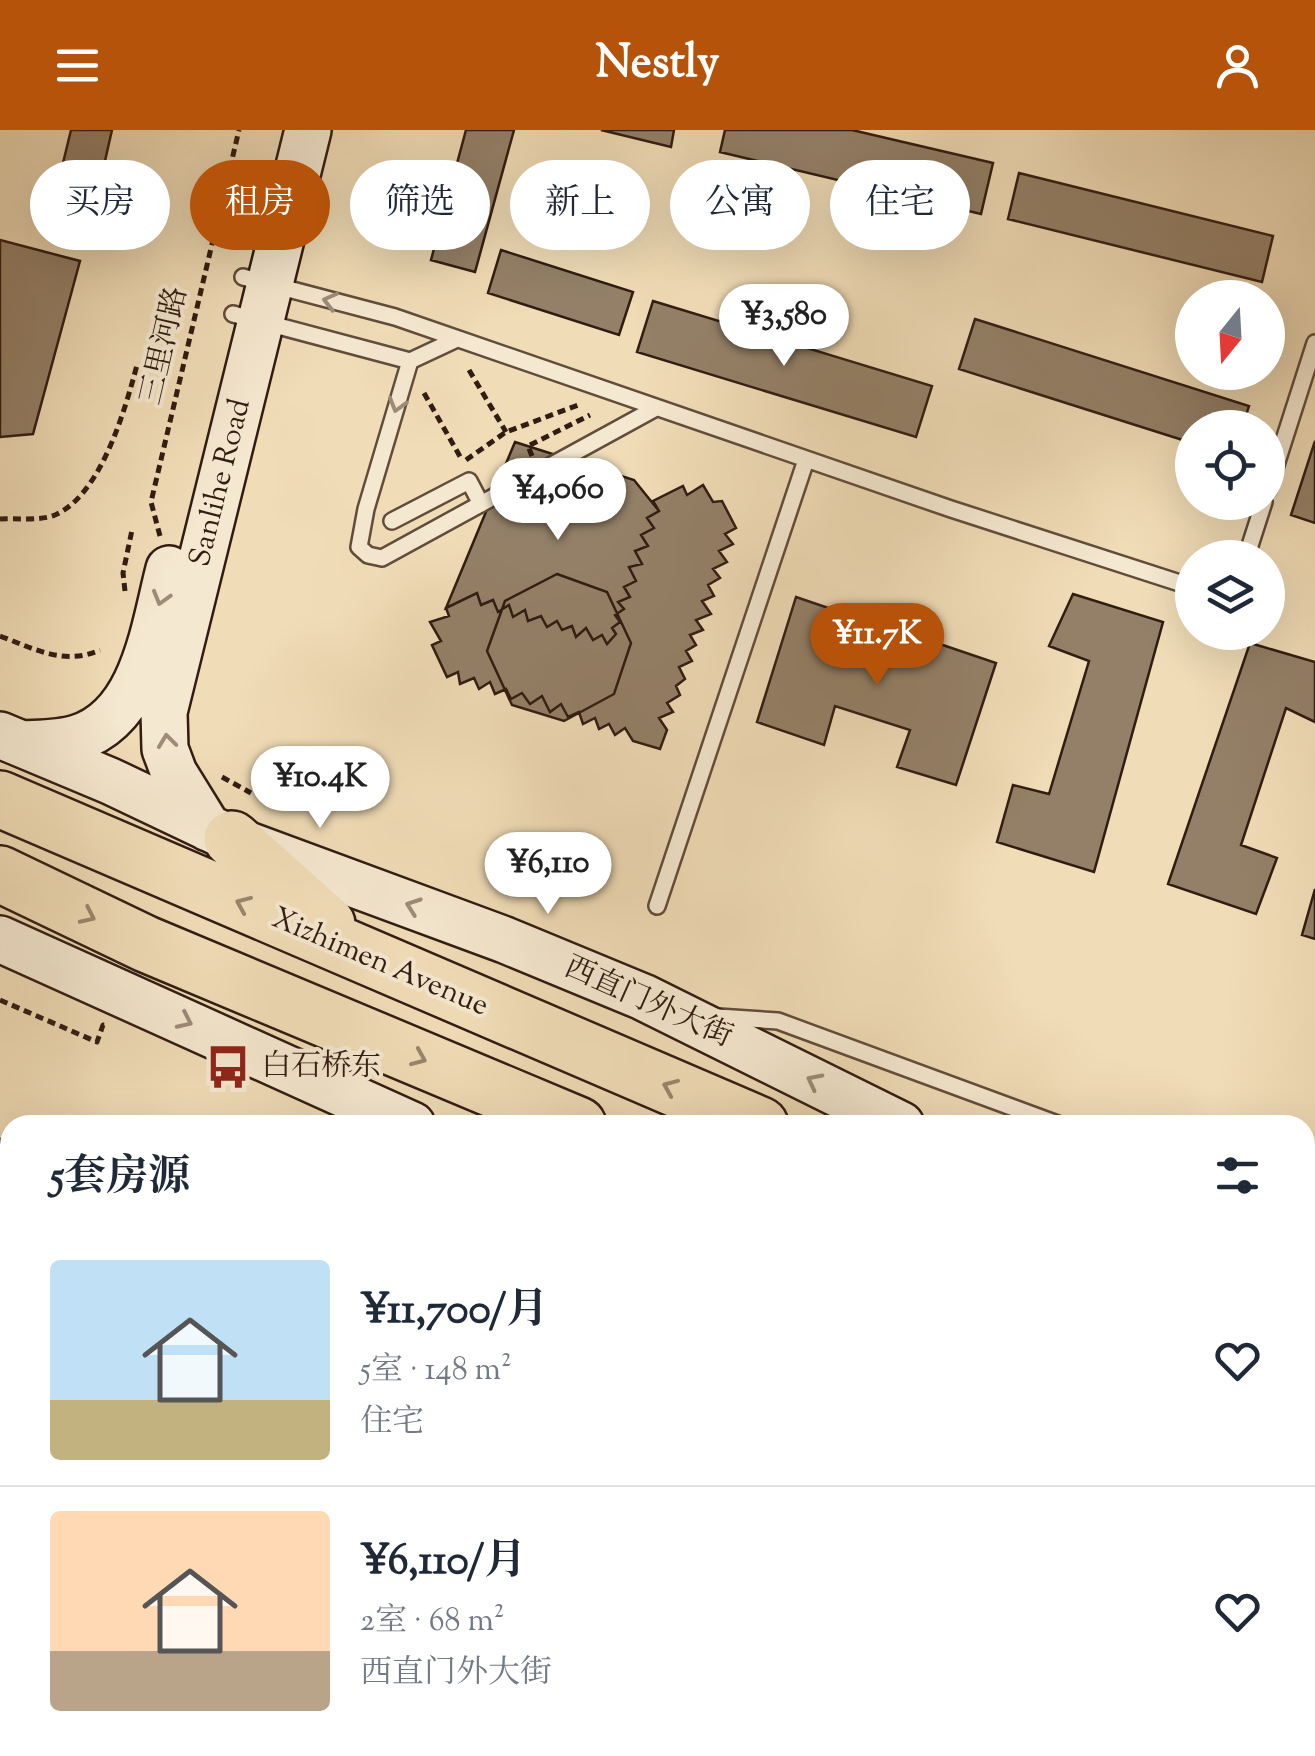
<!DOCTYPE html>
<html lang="zh">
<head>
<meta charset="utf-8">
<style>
  body { margin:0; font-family:"Sorts Mill Goudy","Noto Serif SC",serif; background:#f6f6f7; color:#1f2937; height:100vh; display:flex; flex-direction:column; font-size:38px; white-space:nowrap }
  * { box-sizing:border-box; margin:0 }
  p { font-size:32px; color:#747a83 }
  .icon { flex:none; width:55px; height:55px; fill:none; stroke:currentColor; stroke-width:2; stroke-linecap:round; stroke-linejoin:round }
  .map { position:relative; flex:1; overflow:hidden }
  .details { position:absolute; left:0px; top:985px; width:1315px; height:642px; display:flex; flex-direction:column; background:#fff; border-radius:30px 30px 0 0; box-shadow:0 10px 40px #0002 }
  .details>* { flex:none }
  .hud { position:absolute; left:30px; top:30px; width:1255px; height:90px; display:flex; gap:20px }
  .needle { width:65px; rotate:198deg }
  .tools { position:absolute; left:1175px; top:150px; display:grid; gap:20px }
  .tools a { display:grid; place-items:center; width:110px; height:110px; border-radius:50%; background:#fff; box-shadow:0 10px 40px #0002; font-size:50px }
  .price { position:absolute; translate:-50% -85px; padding:0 22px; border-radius:35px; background:#fff; color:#222; font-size:32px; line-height:65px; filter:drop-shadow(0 2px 5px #0008) }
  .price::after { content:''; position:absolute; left:50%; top:60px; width:30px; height:22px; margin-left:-15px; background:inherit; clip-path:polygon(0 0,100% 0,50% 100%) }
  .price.active { background:#b45309; color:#fff }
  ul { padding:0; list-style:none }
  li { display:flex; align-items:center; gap:30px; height:250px; padding:0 50px }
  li+li { border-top:2px solid #e0e1e3 }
  li span { display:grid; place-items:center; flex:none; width:280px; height:200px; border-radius:10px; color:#555 }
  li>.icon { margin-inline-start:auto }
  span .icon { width:120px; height:120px; fill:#fffc; stroke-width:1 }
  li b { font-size:42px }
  h2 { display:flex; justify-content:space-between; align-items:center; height:120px; padding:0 50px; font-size:42px }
  .pill { padding:0 35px; border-radius:45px; background:#fff; box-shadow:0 10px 40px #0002; font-size:35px; line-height:90px }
  .pill.active { background:#b45309; color:#fff }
  header { display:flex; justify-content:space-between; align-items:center; height:130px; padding:0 50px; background:#b45309; color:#fff; font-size:45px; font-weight:800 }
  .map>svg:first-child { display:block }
  .green { fill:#d0bb9b; stroke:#806c56; stroke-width:2.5 }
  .water { fill:#af9b7f; stroke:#7d6853; stroke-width:2.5 }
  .building { fill:#948068; stroke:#311c12; stroke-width:2.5 }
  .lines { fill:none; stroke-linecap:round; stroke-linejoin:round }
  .lane-casing { stroke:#614c3b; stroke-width:20 }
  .secondary-casing { stroke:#311c12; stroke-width:50 }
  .highway-casing { stroke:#311c12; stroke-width:60 }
  .path { stroke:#311c12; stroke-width:5; stroke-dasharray:8 5; stroke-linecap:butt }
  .lane { stroke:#f5e8d0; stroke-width:15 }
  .secondary { stroke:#f5e8d0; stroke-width:45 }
  .highway { stroke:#f0dcb7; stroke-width:55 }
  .oneway { stroke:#9d8c7a }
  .oneway2 { stroke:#9a866d }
  .labels { text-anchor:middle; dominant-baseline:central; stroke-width:8; stroke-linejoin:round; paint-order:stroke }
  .street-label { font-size:30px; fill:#311c12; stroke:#f5e8d0 }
  .poi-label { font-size:30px; fill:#311c12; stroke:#f5e8d0; text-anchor:start }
</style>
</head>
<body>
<header><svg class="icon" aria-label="menu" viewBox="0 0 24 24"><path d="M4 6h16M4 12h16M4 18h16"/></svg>Nestly<svg class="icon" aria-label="person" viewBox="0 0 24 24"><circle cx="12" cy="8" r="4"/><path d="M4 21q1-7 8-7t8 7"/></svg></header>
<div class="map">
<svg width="1315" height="1626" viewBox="0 0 1315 1626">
  <rect width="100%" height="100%" fill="#f0dcb7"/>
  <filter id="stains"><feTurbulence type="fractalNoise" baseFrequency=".002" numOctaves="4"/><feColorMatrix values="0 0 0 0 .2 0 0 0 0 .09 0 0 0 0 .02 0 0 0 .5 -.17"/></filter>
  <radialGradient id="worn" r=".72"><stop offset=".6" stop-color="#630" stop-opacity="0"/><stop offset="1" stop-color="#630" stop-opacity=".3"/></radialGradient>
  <path class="green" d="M0,1377L10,1381V1618H718L743,1626H0Z"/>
  <path class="water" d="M102,1618H189L197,1626H101Z"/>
  <path class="building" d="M71,0H112L87,110L48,95Z
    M466,0H514L475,142L431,130Z
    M601,0H674L671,17Z
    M725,0H852L993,33L981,84L720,22Z
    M1019,43L1273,106L1262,152L1008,89Z
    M0,110L80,131L33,304L0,307Z
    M501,120L633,162L619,205L488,163Z
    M653,171L932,256L916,307L637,222Z
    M975,189L1249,276L1242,298H1192V313L959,239Z
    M1315,311V393L1291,385Z
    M515,312L634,350L659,381L647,388L654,398L641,405L648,416L635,421L642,434L629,437L636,451L624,457L630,467L618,472L624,479L615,485L620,492L612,498L616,504L607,514L602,505L593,510L586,498L576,507L572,496L562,500L557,491L547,497L541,486L528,491L525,480L513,487L509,475L498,482L493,470L481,475L477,463L446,478Z
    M703,355L713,372L722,371L736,398L725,404L733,414L719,421L727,432L713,439L720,448L708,455L714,466L702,471L711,484L696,490L703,500L690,505L696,515L686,521L692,531L679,537L685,549L676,556L680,565L667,573L673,582L659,588L667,600L660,619L633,611L625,598L615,605L609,594L599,599L595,588L583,594L579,582L568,587L561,574L550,582L542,566L530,574L522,563L511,569L506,559L495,564L490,552L479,559L474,548L460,554L458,542L447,547L432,515L441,511L430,492L449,486L446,478L477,463L481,475L493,470L498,482L509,475L513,487L525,480L528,491L541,486L547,497L557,491L562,500L572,496L576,507L586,498L593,510L602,505L607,514L616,504L612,498L620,492L615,485L624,479L618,472L630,467L624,457L636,451L629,437L642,434L635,421L648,416L641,405L654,398L647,388L659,381L653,371L683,356L687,365Z
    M557,444L607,462L631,513L614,564L564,591L512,575L487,521L505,471Z
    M1073,464L1163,492L1094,742L997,712L1013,655L1049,664L1089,531L1049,516Z
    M796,467L855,487L852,497L923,519L925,509L996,533L956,655L897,637L910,600L835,576L824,615L757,592Z
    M1250,513L1315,532V592L1286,578L1241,715L1277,728L1256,784L1168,754Z
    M1315,759V809L1302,805Z
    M0,1009L10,1012V1243L0,1239Z
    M1305,1535L1315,1540V1626H881L884,1618H1305Z"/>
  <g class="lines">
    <g class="lane-casing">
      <path id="lane" d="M243,147L395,187L951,379L1192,457
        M233,184L410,231
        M457,209L410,231L366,379L359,417L368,425L382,428L656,278
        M1268,360L1315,213
        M392,391L469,351L481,374
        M1246,428L1264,372
        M657,776L806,330
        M718,887L778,891L1060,995
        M1305,1107L1315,1112
        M0,1411L10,1415
        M665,1618L695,1626
        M414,1626L415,1618
        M727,1626L729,1618"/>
    </g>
    <g class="secondary-casing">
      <path id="secondary" d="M0,605L110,651L232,709L505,810L643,867L901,995
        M24,614C41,613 61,613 77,608C144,588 154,496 169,439
        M208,698L174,643L165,619L164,582L308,0
        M0,809L412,995
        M1305,1196L1315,1199
        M1305,1380L1315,1384"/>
    </g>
    <g class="highway-casing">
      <path id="highway" d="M0,669L760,995
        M232,709L327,794
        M0,744L146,814L578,995
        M1305,1244L1315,1249
        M1305,1310L1315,1315"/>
    </g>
    <path class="path" d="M469,240L506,302
      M424,263L462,330
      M532,326L528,316L590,285
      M466,330L506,302L581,274
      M0,389C16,388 41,391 55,385C101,365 125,280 137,235
      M160,406L151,372L239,0
      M125,461L123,443L132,400
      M0,506C35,519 64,536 100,520
      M222,647L251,663
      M0,870L97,912L103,895H107
      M1305,1437L1315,1442
      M1305,1453L1315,1457
      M0,1533L10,1532
      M30,1618L32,1626
      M216,1618L226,1626
      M81,1626L83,1618
      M252,1626L255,1618"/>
    <use href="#lane" class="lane"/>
    <use href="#secondary" class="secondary"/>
    <use href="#highway" class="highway"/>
  </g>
  <defs><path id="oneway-chevron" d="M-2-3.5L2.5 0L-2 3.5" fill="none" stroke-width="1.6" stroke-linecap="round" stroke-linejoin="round" transform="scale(2.5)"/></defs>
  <g class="oneway">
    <use href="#oneway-chevron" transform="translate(330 171) rotate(-166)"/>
    <use href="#oneway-chevron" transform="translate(397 275) rotate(106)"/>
    <use href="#oneway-chevron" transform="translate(161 468) rotate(106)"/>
    <use href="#oneway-chevron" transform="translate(167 611) rotate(-97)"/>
    <use href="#oneway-chevron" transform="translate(413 776) rotate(-160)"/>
    <use href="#oneway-chevron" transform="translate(185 891) rotate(25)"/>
    <use href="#oneway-chevron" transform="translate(814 951) rotate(-153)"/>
  </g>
  <g class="oneway2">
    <use href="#oneway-chevron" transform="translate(243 774) rotate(-157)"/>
    <use href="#oneway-chevron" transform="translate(88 786) rotate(25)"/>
    <use href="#oneway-chevron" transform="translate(419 928) rotate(23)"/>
    <use href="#oneway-chevron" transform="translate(670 957) rotate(-157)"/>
  </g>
  <defs>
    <g id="bus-bare" transform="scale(3.45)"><path d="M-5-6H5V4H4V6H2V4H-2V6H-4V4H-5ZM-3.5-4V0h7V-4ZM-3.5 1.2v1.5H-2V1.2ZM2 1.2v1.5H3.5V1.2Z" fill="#8f2418" stroke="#f5e8d0" stroke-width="2.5" paint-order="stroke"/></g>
  </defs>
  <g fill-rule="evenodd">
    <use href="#bus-bare" x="228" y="937"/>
  </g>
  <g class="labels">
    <g class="street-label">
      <text transform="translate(165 216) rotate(-77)">三里河路</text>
      <text transform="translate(221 353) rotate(-76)">Sanlihe Road</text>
      <text transform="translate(380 833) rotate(23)">Xizhimen Avenue</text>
      <text transform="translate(648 873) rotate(24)">西直门外大街</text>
    </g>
    <g class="poi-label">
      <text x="261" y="937">白石桥东</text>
    </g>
  </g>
  <rect width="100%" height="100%" filter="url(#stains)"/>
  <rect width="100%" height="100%" fill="url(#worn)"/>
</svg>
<div class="tools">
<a><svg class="needle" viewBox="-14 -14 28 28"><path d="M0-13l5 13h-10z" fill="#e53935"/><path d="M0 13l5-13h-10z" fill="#747a83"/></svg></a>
<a><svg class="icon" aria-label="locate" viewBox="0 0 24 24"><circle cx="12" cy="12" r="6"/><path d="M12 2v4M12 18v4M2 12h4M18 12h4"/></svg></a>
<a><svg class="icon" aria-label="layers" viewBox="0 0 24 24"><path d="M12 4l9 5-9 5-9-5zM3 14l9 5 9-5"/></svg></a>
</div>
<b class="price" style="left:784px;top:239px">¥3,580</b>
<b class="price" style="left:558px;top:413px">¥4,060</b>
<b class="price active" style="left:877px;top:558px">¥11.7K</b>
<b class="price" style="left:320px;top:701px">¥10.4K</b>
<b class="price" style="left:548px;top:787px">¥6,110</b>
<div class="hud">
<a class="pill">买房</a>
<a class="pill active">租房</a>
<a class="pill">筛选</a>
<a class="pill">新上</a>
<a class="pill">公寓</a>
<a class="pill">住宅</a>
</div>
<section class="details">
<h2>5套房源<svg class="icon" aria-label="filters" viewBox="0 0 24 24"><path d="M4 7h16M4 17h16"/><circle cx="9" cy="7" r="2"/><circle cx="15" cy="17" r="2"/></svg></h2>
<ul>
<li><span style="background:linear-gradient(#bfe0f5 70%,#c2b280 0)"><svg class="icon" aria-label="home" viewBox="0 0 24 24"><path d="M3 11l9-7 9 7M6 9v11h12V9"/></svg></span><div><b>¥11,700/月</b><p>5室 · 148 m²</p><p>住宅</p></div><svg class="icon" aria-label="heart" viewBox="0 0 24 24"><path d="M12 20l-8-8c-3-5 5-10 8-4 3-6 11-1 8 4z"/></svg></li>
<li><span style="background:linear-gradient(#ffd9b3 70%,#b9a48a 0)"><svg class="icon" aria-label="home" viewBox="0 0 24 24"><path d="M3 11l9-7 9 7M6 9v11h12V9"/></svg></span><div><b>¥6,110/月</b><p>2室 · 68 m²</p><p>西直门外大街</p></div><svg class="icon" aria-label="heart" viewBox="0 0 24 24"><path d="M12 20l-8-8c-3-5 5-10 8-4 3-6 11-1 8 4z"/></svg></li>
</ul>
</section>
</div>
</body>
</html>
